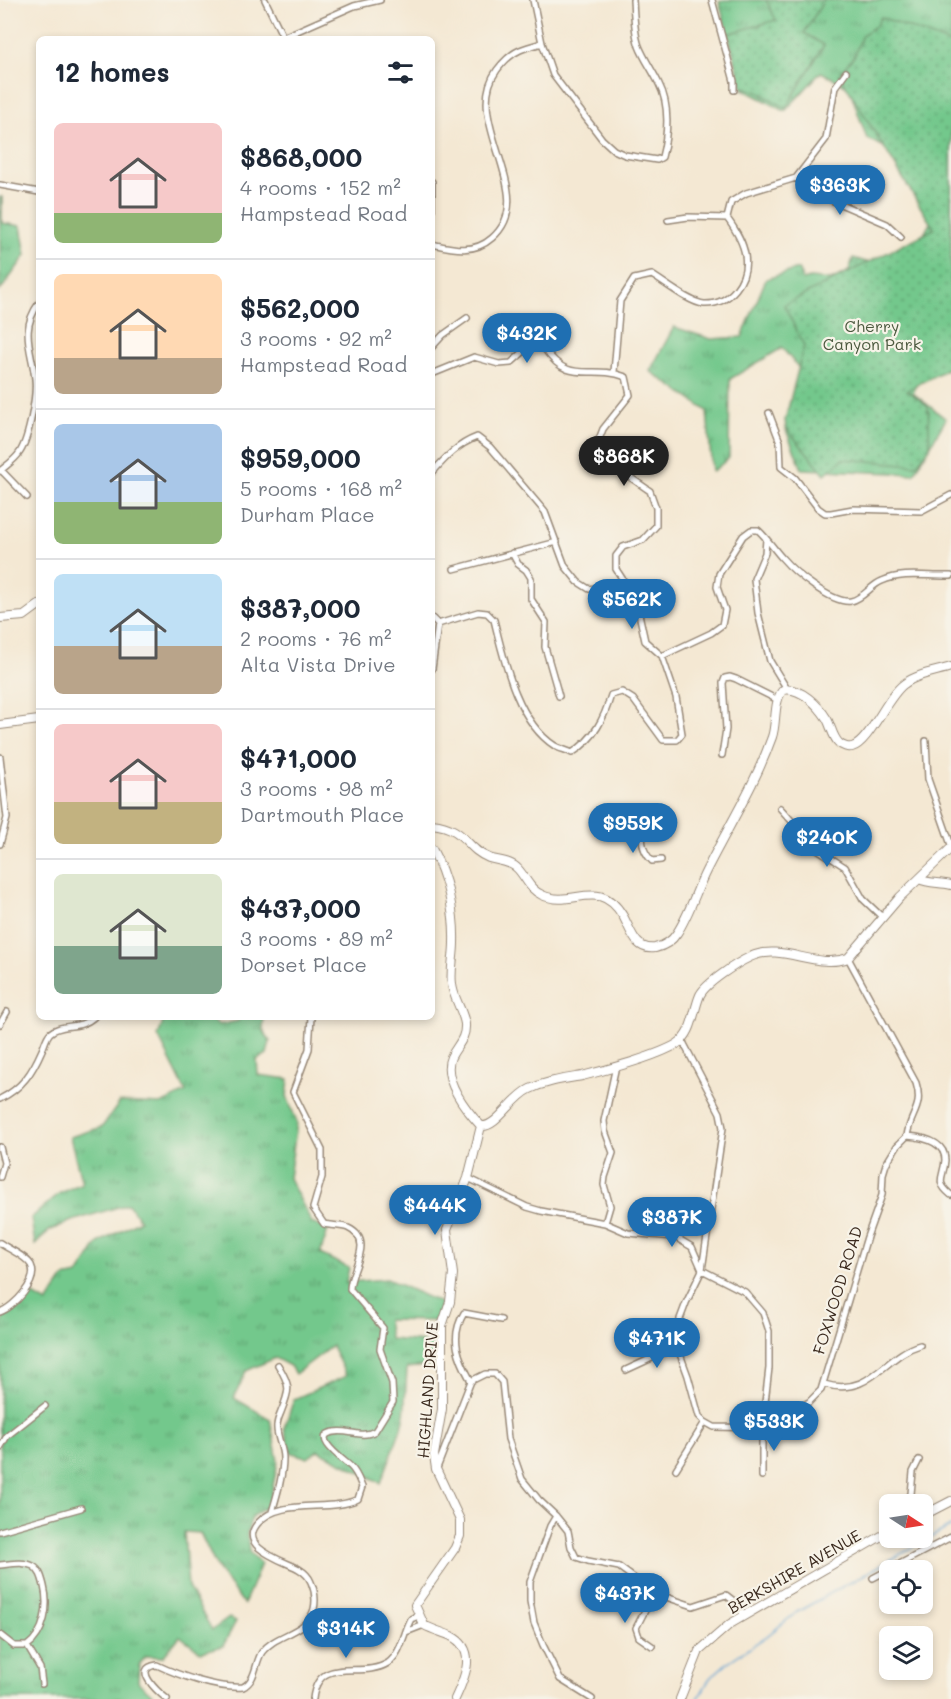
<!DOCTYPE html>
<html lang="en">
<head>
<meta charset="utf-8">
<style>
  body { margin:0; font-family:Mali,sans-serif; background:#f6f6f7; color:#1f2937; height:100vh; display:flex; flex-direction:column; font-size:22px; white-space:nowrap }
  * { box-sizing:border-box; margin:0 }
  p { font-size:20px; color:#747a83 }
  .icon { flex:none; width:33px; height:33px; fill:none; stroke:currentColor; stroke-width:2; stroke-linecap:round; stroke-linejoin:round }
  .map { position:relative; flex:1; overflow:hidden }
  .panel { position:absolute; left:36px; top:36px; width:399px; height:984px; display:flex; flex-direction:column; background:#fff; border-radius:9px; box-shadow:0 3px 9px #0003 }
  .panel>* { flex:none }
  .needle { width:39px; rotate:102deg }
  .tools { position:absolute; left:879px; top:1494px; display:grid; gap:12px }
  .tools a { display:grid; place-items:center; width:54px; height:54px; border-radius:9px; background:#fff; box-shadow:0 3px 9px #0003; font-size:30px }
  .price { position:absolute; translate:-50% -51px; padding:0 14px; border-radius:21px; background:#1f6fb2; color:#fff; font-size:20px; line-height:39px; filter:drop-shadow(0 2px 3px #0008) }
  .price::after { content:''; position:absolute; left:50%; top:36px; width:18px; height:14px; margin-left:-9px; background:inherit; clip-path:polygon(0 0,100% 0,50% 100%) }
  .price.selected { background:#222; color:#fff }
  ul { padding:0; list-style:none }
  li { display:flex; align-items:center; gap:18px; height:150px; padding:0 18px }
  li+li { border-top:2px solid #e0e1e3 }
  li span { display:grid; place-items:center; flex:none; width:168px; height:120px; border-radius:9px; color:#555 }
  li>.icon { margin-inline-start:auto }
  span .icon { width:72px; height:72px; fill:#fffc; stroke-width:1 }
  li b { font-size:26px }
  h2 { display:flex; justify-content:space-between; align-items:center; height:72px; padding:0 18px; font-size:26px }
  .map>svg:first-child { display:block }
  .grass { fill:url(#grass-tufts); stroke:#577955; stroke-width:1.5 }
  .park { fill:url(#park-dots); stroke:#577955; stroke-width:1.5 }
  .lines { fill:none; stroke-linecap:round; stroke-linejoin:round }
  .stream { stroke:#5ea2d3; stroke-width:1.5 }
  .street-casing { stroke:#988978; stroke-width:8 }
  .secondary-casing { stroke:#988978; stroke-width:10 }
  .street { stroke:#fff; stroke-width:5 }
  .secondary { stroke:#fff; stroke-width:8 }
  .labels { text-anchor:middle; dominant-baseline:central; stroke-width:4.5; stroke-linejoin:round; paint-order:stroke }
  .park-label { font-size:16px; fill:#4c593f; stroke:#f7f3e8 }
  .street-label { font-size:16px; fill:#3b2a1e; stroke:#f7f3e8 }
</style>
</head>
<body>
<div class="map">
<svg width="951" height="1699" viewBox="0 0 951 1699">
  <defs>
    <pattern id="grass-tufts" width="24" height="20" patternUnits="userSpaceOnUse" patternTransform="scale(1.5)"><rect width="24" height="20" fill="#73c88c"/><path d="M3 7l-1-3M5 7V3M7 7l1-3M15 17l-1-3M17 17v-4M19 17l1-3" fill="none" stroke="#60a372"/></pattern>
    <pattern id="park-dots" width="8" height="8" patternUnits="userSpaceOnUse" patternTransform="scale(1.5)"><rect width="8" height="8" fill="#73c88c"/><path d="M2 2h.1M6 6h.1" fill="none" stroke="#60a372" stroke-width="1.8" stroke-linecap="round"/></pattern>
  </defs>
  <rect width="100%" height="100%" fill="#f7f3e8"/>
  <filter id="ink" filterUnits="userSpaceOnUse"><feTurbulence type="fractalNoise" baseFrequency=".0167" numOctaves="2"/><feDisplacementMap in="SourceGraphic" scale="12" xChannelSelector="R" yChannelSelector="G"/><feConvolveMatrix kernelMatrix="1 2 1 2 8 2 1 2 1" color-interpolation-filters="sRGB"/></filter>
  <filter id="wash" filterUnits="userSpaceOnUse"><feTurbulence type="fractalNoise" baseFrequency=".008" numOctaves="4" result="noise"/><feDisplacementMap in="SourceGraphic" scale="24" xChannelSelector="R" yChannelSelector="G"/><feGaussianBlur stdDeviation="1.35" result="paint"/><feColorMatrix in="noise" values="0 0 0 0 0 0 0 0 0 0 0 0 0 0 0 0 0 1.4 0 .05"/><feComposite in="paint" operator="in"/></filter>
  <g filter="url(#wash)">
    <rect width="100%" height="100%" fill="#f4e8d3"/>
    <path class="grass" d="M725,0H951V355L923,369L913,393L946,419L914,474L802,469L786,430L810,381L782,348L730,379L729,458L712,472L707,411L650,371L674,327L711,339L742,337L766,279L798,269L803,280L810,278L831,280L849,271L853,258L903,273L931,221L904,156L867,139L849,87L821,72L785,111L743,89L719,2Z
      M0,197H2V223L21,226L26,255L0,291Z
      M165,1017H210L219,1025L238,1021L240,1017H264L263,1030L270,1041L267,1054L257,1060L258,1075L289,1079L287,1096L297,1123L289,1178L312,1223L328,1230L320,1254L349,1268L346,1282L387,1279L441,1303L436,1321L387,1320L390,1339L438,1343L436,1365L407,1368L404,1420L381,1483L318,1450L308,1458L290,1452L284,1428L294,1399L346,1376L332,1346L295,1374L290,1366L275,1358L246,1371L234,1398L270,1419L278,1461L269,1506L252,1516L247,1533L249,1552L261,1564L244,1604L218,1570L200,1533L184,1532L188,1587L212,1630L229,1618L236,1621L223,1646L201,1652L180,1636L163,1657L146,1656L139,1665L138,1682L157,1699H0V1333L5,1313L15,1310L30,1293L47,1303L64,1278L78,1275L98,1243L140,1220L128,1204L69,1222L49,1231L35,1245L31,1218L60,1193L82,1183L70,1137L102,1127L120,1102L161,1104L186,1092L158,1036Z"/>
    <path class="park" d="M766,0H824L804,33L824,45L786,108L758,92L742,87L728,34L776,20Z
      M881,17L951,44V367L907,390L928,406L930,448L916,465L843,459L825,474L786,428L785,420L804,346L784,305L934,229L839,74L855,55L862,35L876,26Z"/>
    <g class="lines">
      <path class="stream" d="M698,1699L710,1678L728,1662L767,1636L797,1612L951,1526"/>
    </g>
  </g>
  <g filter="url(#ink)">
    <g class="lines">
      <g class="street-casing">
        <path id="street" d="M265,0L284,39
          M533,0L542,43L553,75L602,139L614,150L625,155L657,160L662,157C668,134 670,105 659,84C653,71 644,59 639,46C634,32 634,15 633,0
          M712,0L734,81V90
          M279,39L354,6L380,0
          M796,178L808,190L887,224L901,237
          M432,182V216
          M0,185L39,192
          M727,218L731,202L746,193L796,178L826,139L835,87L846,72
          M668,220L688,217L727,218
          M432,244C454,249 474,254 492,238C542,195 460,121 497,70C503,62 511,54 520,50C527,47 535,45 542,43
          M432,347L443,335L467,318
          M614,372L620,301L634,279L652,275C665,283 690,303 704,304C730,305 749,280 745,255C743,241 735,229 727,218
          M432,374L474,357L499,364L511,363L532,344L544,348C570,387 590,363 626,377L630,395L603,429L598,442L605,456L614,466L650,491L656,508V526L643,540L623,547L616,556V569L636,600L645,641L662,656L676,697L682,734L677,740H663L633,699L622,692L611,695C604,719 594,739 572,753C567,750 560,749 555,746C517,722 504,660 494,620L487,613L478,612L438,624L432,618
          M769,413L780,442L781,467L795,478L818,508L825,513H831L853,509L921,511L951,495
          M1,470L27,497
          M0,471C7,465 15,460 20,452C29,438 37,395 35,379C32,349 19,331 39,303
          M432,473C445,458 458,444 477,437L490,447L545,512L565,566L578,582L589,589L624,584
          M766,539L765,553L754,579L758,613L770,661L787,689
          M512,553L518,564L526,570L531,578V599L546,622L545,647L559,696
          M454,569L557,542
          M662,656L711,633L722,625L725,610L717,587L719,574L743,536L751,530H758C767,538 773,548 782,558C794,572 832,604 851,601C863,599 871,585 882,581C903,571 929,577 951,576
          M432,669L438,624
          M926,741L928,779L951,845
          M722,755L726,729L723,683L725,678L730,677L736,679L778,700
          M0,757L7,818L0,844
          M780,808L817,849L845,867L863,899L882,917
          M645,818C642,836 639,848 652,861L661,860
          M848,958L916,1083C924,1108 910,1113 907,1136C921,1137 945,1141 945,1160C944,1178 934,1181 951,1195
          M0,1024L7,1012
          M682,1040L720,1113L723,1128L702,1270L686,1303L680,1319L678,1337L680,1354L688,1376L699,1416L705,1422L714,1427L766,1428L809,1402L821,1390L867,1237L882,1195L883,1174L886,1164L897,1146L907,1136
          M0,1099C22,1088 32,1073 42,1050C45,1044 46,1037 50,1033C61,1023 80,1030 94,1017
          M0,1147L4,1163L0,1177
          M468,1178L527,1207L541,1211L605,1223L628,1233L675,1237L692,1247L702,1270L745,1292L763,1313L769,1331V1368L762,1428V1476
          M605,1223L610,1206L604,1185L605,1177L613,1153L605,1131L604,1121L616,1066
          M0,1243C8,1249 26,1256 31,1265C39,1281 14,1307 0,1312
          M626,1370L678,1346
          M471,1381C459,1359 449,1338 464,1313L501,1320
          M824,1384C871,1398 884,1355 920,1345
          M0,1448L7,1436L45,1406
          M437,1468L471,1381L485,1374H495L502,1382L508,1439L522,1479L539,1500L556,1516L568,1531L571,1547L576,1557L588,1561L619,1567L654,1593L693,1606L726,1595L735,1602L744,1615
          M676,1469L705,1422
          M904,1504L911,1494L913,1472L919,1460
          M272,1512C277,1495 283,1476 283,1458C283,1447 276,1436 277,1426C277,1421 279,1417 281,1412C290,1390 291,1386 278,1365
          M556,1516L550,1526L530,1582V1601L534,1623L543,1645L560,1679L592,1699
          M0,1531L81,1508
          M888,1532L887,1524L890,1521
          M0,1565C11,1564 23,1561 33,1566C40,1570 42,1578 44,1586C49,1606 45,1633 27,1646H14L0,1635
          M873,1578L951,1537
          M406,1632L424,1625
          M27,1646L40,1668L42,1684
          M652,1646L639,1637L636,1628L654,1593
          M167,1699C158,1692 131,1668 157,1665C180,1676 218,1689 243,1687C256,1681 255,1662 262,1652C276,1633 307,1634 314,1609C316,1600 315,1591 311,1582C309,1577 304,1572 299,1569C285,1561 236,1548 258,1523C280,1497 330,1513 358,1499L362,1487C359,1480 357,1473 351,1467C347,1462 308,1436 334,1432C349,1429 361,1439 375,1431L393,1402L392,1383L380,1349L383,1328L350,1289C350,1269 376,1241 348,1228C341,1225 332,1226 324,1224L313,1208L322,1177V1150L293,1092L309,1049L311,1017
          M313,1699C318,1653 361,1680 388,1663C401,1654 404,1632 411,1619L419,1616"/>
      </g>
      <g class="secondary-casing">
        <path id="secondary" d="M0,618L24,616L39,605
          M0,725L39,720
          M432,824C467,828 464,848 489,858C498,861 511,861 518,869C527,879 529,889 542,895C573,909 599,876 623,916C631,930 635,951 655,948C664,946 672,941 677,933C689,915 696,891 706,871C728,827 755,785 772,737C777,723 773,701 783,690C800,686 819,706 827,719C831,726 833,738 839,743C842,746 848,748 852,747C869,743 887,696 904,684C917,674 935,672 951,667
          M432,849C447,876 455,912 454,943C454,957 450,970 452,984C453,998 463,1010 465,1024C466,1039 457,1045 451,1057C441,1079 467,1111 481,1126L468,1178L447,1230L453,1274L450,1302L442,1326V1409L434,1455L436,1469L460,1520V1536L455,1548L415,1605L424,1625C433,1630 442,1632 451,1636C478,1650 465,1677 455,1699
          M919,879C929,884 940,882 951,885
          M481,1126C497,1128 512,1097 530,1089C547,1081 564,1079 582,1076C606,1070 657,1056 677,1044C693,1034 693,1011 700,995C706,983 737,963 750,957C782,942 816,970 848,958L900,897L951,848
          M922,1516L951,1501
          M680,1699L699,1651L730,1624L890,1531"/>
      </g>
      <use href="#street" class="street"/>
      <use href="#secondary" class="secondary"/>
    </g>
  </g>
  <g class="labels">
    <g class="park-label">
      <text x="872" y="325">Cherry<tspan x="872" dy="18">Canyon Park</tspan></text>
    </g>
    <g class="street-label">
      <text transform="translate(837 1290) rotate(-73)">FOXWOOD ROAD</text>
      <text transform="translate(427 1390) rotate(-86)">HIGHLAND DRIVE</text>
      <text transform="translate(794 1571) rotate(-30)">BERKSHIRE AVENUE</text>
    </g>
  </g>
</svg>
<div class="tools">
<a><svg class="needle" viewBox="-14 -14 28 28"><path d="M0-13l5 13h-10z" fill="#e53935"/><path d="M0 13l5-13h-10z" fill="#747a83"/></svg></a>
<a><svg class="icon" aria-label="locate" viewBox="0 0 24 24"><circle cx="12" cy="12" r="6"/><path d="M12 2v4M12 18v4M2 12h4M18 12h4"/></svg></a>
<a><svg class="icon" aria-label="layers" viewBox="0 0 24 24"><path d="M12 4l9 5-9 5-9-5zM3 14l9 5 9-5"/></svg></a>
</div>
<b class="price" style="left:840px;top:216px">$363K</b>
<b class="price" style="left:527px;top:364px">$432K</b>
<b class="price selected" style="left:624px;top:487px">$868K</b>
<b class="price" style="left:632px;top:630px">$562K</b>
<b class="price" style="left:633px;top:854px">$959K</b>
<b class="price" style="left:827px;top:868px">$240K</b>
<b class="price" style="left:435px;top:1236px">$444K</b>
<b class="price" style="left:672px;top:1248px">$387K</b>
<b class="price" style="left:657px;top:1369px">$471K</b>
<b class="price" style="left:774px;top:1452px">$533K</b>
<b class="price" style="left:625px;top:1624px">$437K</b>
<b class="price" style="left:346px;top:1659px">$314K</b>
<section class="panel">
<h2>12 homes<svg class="icon" aria-label="filters" viewBox="0 0 24 24"><path d="M4 7h16M4 17h16"/><circle cx="9" cy="7" r="2"/><circle cx="15" cy="17" r="2"/></svg></h2>
<ul>
<li><span style="background:linear-gradient(#f6c9c9 75%,#8fb573 0)"><svg class="icon" aria-label="home" viewBox="0 0 24 24"><path d="M3 11l9-7 9 7M6 9v11h12V9"/></svg></span><div><b>$868,000</b><p>4 rooms · 152 m²</p><p>Hampstead Road</p></div></li>
<li><span style="background:linear-gradient(#ffd9b3 70%,#b9a48a 0)"><svg class="icon" aria-label="home" viewBox="0 0 24 24"><path d="M3 11l9-7 9 7M6 9v11h12V9"/></svg></span><div><b>$562,000</b><p>3 rooms · 92 m²</p><p>Hampstead Road</p></div></li>
<li><span style="background:linear-gradient(#a9c7e8 65%,#8fb573 0)"><svg class="icon" aria-label="home" viewBox="0 0 24 24"><path d="M3 11l9-7 9 7M6 9v11h12V9"/></svg></span><div><b>$959,000</b><p>5 rooms · 168 m²</p><p>Durham Place</p></div></li>
<li><span style="background:linear-gradient(#bfe0f5 60%,#b9a48a 0)"><svg class="icon" aria-label="home" viewBox="0 0 24 24"><path d="M3 11l9-7 9 7M6 9v11h12V9"/></svg></span><div><b>$387,000</b><p>2 rooms · 76 m²</p><p>Alta Vista Drive</p></div></li>
<li><span style="background:linear-gradient(#f6c9c9 65%,#c2b280 0)"><svg class="icon" aria-label="home" viewBox="0 0 24 24"><path d="M3 11l9-7 9 7M6 9v11h12V9"/></svg></span><div><b>$471,000</b><p>3 rooms · 98 m²</p><p>Dartmouth Place</p></div></li>
<li><span style="background:linear-gradient(#dfe7d0 60%,#7fa58c 0)"><svg class="icon" aria-label="home" viewBox="0 0 24 24"><path d="M3 11l9-7 9 7M6 9v11h12V9"/></svg></span><div><b>$437,000</b><p>3 rooms · 89 m²</p><p>Dorset Place</p></div></li>
</ul>
</section>
</div>
</body>
</html>
